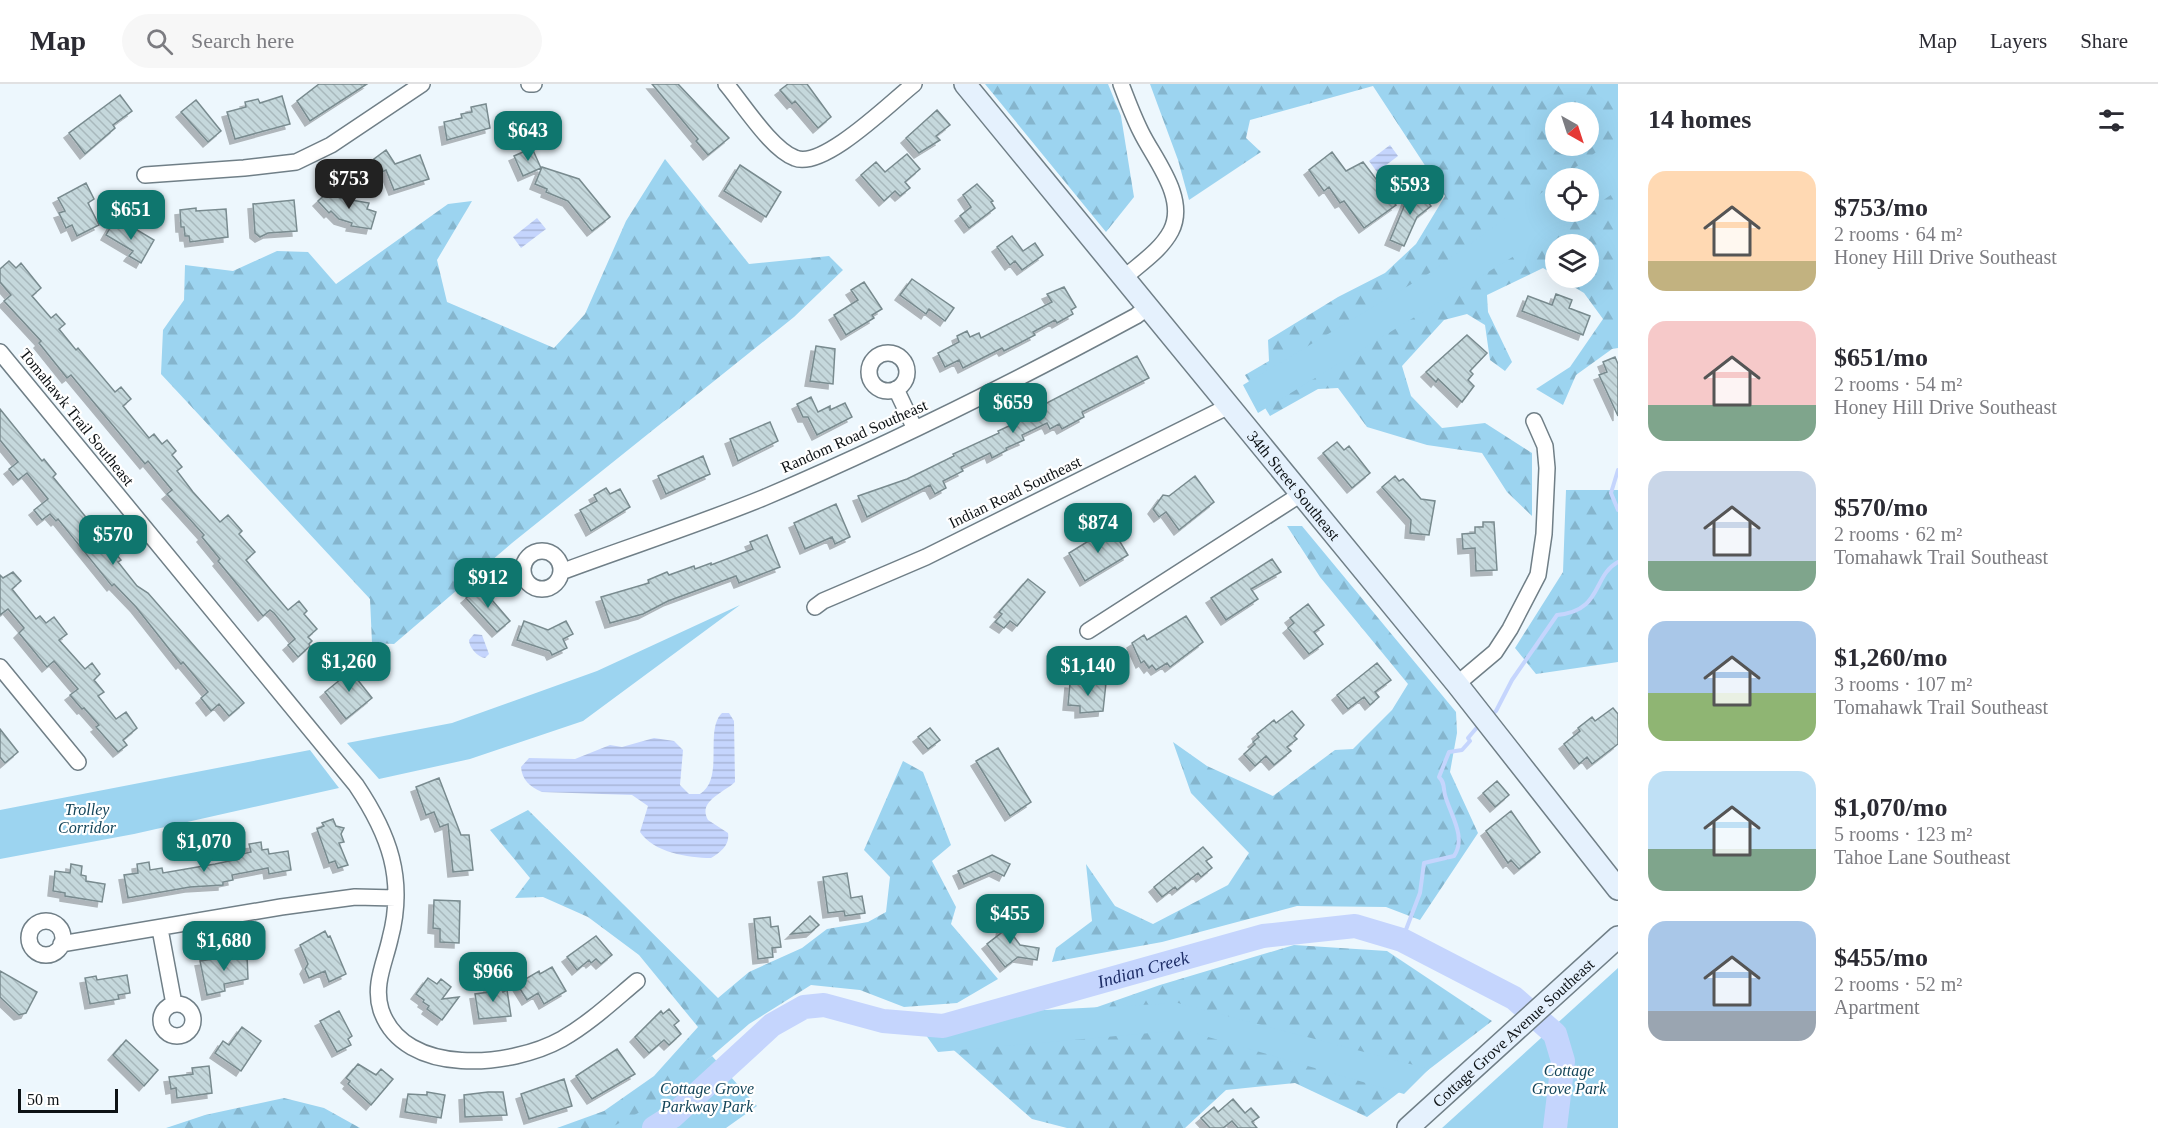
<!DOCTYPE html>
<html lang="en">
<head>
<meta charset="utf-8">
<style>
  body { margin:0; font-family:"Times New Roman",serif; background:#f7f7f7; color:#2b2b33; height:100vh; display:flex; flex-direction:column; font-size:22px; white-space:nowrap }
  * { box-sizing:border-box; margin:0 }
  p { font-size:20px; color:#7c7c81 }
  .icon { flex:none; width:33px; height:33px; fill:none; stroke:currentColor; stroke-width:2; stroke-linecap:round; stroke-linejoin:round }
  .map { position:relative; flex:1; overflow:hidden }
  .side { display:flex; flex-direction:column; background:#fff; width:540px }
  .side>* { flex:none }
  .needle { width:39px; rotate:141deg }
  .fabs { position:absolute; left:1545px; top:18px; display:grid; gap:12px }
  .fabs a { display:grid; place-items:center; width:54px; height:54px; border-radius:50%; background:#fff; box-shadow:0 6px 24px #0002; font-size:30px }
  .scale { position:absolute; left:18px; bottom:15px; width:100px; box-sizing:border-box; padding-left:6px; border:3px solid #0d1215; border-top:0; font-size:16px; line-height:21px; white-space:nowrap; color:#0d1215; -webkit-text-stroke:4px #fff; paint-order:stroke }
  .price { position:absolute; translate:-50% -51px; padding:0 14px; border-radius:12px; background:#0f766e; color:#fff; font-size:20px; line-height:39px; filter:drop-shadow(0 2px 3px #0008) }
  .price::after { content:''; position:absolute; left:50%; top:36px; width:18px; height:14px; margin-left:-9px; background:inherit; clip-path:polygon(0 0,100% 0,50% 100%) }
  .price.active { background:#222; color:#fff }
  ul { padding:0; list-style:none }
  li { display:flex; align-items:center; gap:18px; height:150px; padding:0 30px }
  li span { display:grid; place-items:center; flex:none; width:168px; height:120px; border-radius:18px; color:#555 }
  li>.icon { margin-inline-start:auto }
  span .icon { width:72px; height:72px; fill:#fffc; stroke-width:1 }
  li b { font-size:26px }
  h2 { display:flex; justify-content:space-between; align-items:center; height:72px; padding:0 30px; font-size:26px }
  header { display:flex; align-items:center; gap:36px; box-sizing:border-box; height:84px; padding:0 30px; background:#fff; border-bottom:2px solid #e1e1e2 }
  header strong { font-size:28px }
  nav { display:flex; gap:33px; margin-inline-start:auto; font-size:21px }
  .search { width:420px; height:54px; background:#f7f7f7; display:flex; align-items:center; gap:15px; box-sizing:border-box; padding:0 21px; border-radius:33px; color:#7c7c81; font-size:22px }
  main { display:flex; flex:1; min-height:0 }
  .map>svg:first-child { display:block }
  .forest { fill:url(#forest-firs); fill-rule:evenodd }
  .park { fill:#9cd4f0 }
  .water { fill:url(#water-rules) }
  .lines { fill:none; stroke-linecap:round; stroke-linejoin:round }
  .stream { stroke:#c5d5fd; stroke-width:4 }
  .river { stroke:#c5d5fd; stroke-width:24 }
  .building { fill:url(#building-back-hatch); stroke:#798b8f; stroke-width:1.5; filter:url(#shadow) }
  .street-casing { stroke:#707f87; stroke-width:18 }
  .secondary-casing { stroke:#707f87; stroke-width:24 }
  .street { stroke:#fff; stroke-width:15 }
  .secondary { stroke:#e5f1fd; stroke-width:21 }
  .labels { text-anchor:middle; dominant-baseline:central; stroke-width:4.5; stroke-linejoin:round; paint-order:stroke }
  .street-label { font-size:16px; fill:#0d1215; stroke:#fff }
  .park-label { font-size:16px; font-style:italic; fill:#134459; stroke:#fff }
  .water-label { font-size:18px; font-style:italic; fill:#1d2d67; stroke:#fff }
</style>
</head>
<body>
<header>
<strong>Map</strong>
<div class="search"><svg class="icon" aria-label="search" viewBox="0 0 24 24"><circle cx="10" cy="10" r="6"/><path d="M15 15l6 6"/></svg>Search here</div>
<nav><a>Map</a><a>Layers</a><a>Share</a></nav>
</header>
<main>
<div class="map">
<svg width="1618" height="1044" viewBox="0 0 1618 1044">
  <defs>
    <pattern id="forest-firs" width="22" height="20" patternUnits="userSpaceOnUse" patternTransform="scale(1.5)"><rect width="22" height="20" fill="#9cd4f0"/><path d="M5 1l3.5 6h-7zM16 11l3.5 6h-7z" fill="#85b5cd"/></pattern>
    <pattern id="water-rules" width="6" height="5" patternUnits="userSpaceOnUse" patternTransform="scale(1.5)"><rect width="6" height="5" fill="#c5d5fd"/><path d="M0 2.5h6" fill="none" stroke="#a8b6d8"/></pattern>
    <pattern id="building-back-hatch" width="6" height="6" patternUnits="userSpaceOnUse" patternTransform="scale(1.5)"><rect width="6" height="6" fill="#c5d8dc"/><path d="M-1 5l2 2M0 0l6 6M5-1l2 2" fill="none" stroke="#a8b8bc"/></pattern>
    <filter id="shadow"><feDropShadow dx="-5" dy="5" stdDeviation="0" flood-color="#0004"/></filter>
  </defs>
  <rect width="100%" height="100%" fill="#edf7fd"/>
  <path class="forest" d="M985,0H1108L1121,32L1134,113L1106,148Z
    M1150,0H1618V264L1612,265L1576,291L1563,321L1536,305L1570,283L1603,235L1584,209L1559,194H1588V160H1556L1555,191L1543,184L1487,211L1488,228L1512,278L1505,287L1490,276L1485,241L1467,230L1444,236L1402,282L1411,312L1442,344L1485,339L1532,369V432L1507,408L1482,369L1427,361L1367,343L1338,304L1318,305L1270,332L1245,291L1269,277L1268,256L1338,213L1385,189L1416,160L1445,112L1373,2L1250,36L1246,54L1261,68L1189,116L1178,76ZM1556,28H1588V62H1556ZM1556,94H1588V128H1556Z
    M665,75L749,180L829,172L843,186L794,233L512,459L394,560L372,559L370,515L161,290L163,246L184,216L185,181L233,187L277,167L308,168L336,200L448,120L472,117L437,176L447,218L554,264L585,230L626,137Z
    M1566,406H1618V578L1536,590L1515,564L1563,488Z
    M1287,442H1302L1456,628L1457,649L1450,688L1478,749L1420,836L1386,823L1297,822L1162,858L1052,878L1056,864L1092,837L1086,780L1115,822L1153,840L1228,801L1249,769L1191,709L1173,658L1207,682L1273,712L1335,666L1353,665L1392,626L1408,600L1320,493Z
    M903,677L923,688L951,761L932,777L956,823L951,840L998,895L957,919L904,923L860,906L811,901L749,940L639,1035L617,1044H557L604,1027L654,992L698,943L639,871L588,833L543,813L515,814L530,794L490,746L528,726L718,914L749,888L802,864L827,845L868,838L886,828L890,793L864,766Z
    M1294,861L1387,867L1492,937L1367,1033L1295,999L1226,1006L1185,1044H1067L1032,1035L940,954L1043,942L1160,901Z
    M284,1014L324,1024L360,1044H166L205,1031Z"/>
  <path class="park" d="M1618,52V106L1589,126L1588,94H1561Z
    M1555,99L1556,128H1586L1258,329L1243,301L1428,190Z
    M740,521L583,637L470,675L379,695L347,659L452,639L597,587Z
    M310,666L339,704L134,750L0,775V726Z
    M1618,884V1044H1442Z
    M1178,919L1429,985L1404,1010L1184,946L938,968L913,933Z
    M712,972L757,1022L726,1044H610L640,1028Z"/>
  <path class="water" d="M1390,61L1398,72L1377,88L1369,77Z
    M537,134L546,145L521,164L513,153Z
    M474,550L482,551L489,570L485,574C477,573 469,563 469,556Z
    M722,629H729L734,637L735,698C725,708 697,717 708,736L728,749C730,761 721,768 711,774C688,774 653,768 640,748L648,722L632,711L542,708C530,703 522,696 521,683L529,674L575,675L610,661L622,663L654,654L674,657L683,666L680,701L689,710H700C725,694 704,646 722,629Z"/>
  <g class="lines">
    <path class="stream" d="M1618,386L1611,409L1618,426
      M1490,632L1496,627L1512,596L1557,531C1603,527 1592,492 1618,478
      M1402,856L1420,809L1424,779L1454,772C1467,753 1450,730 1445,711C1443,703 1445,699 1439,693L1449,668L1462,666L1470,657L1468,654L1479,641"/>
    <path class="river" id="s1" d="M654,1044L673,1032L772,941L804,923L824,921L883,937L943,942L1263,852L1355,842L1402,856L1514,914L1555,950L1563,977L1555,1044"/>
  </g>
  <path class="building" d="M319,0H367L310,37L297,17Z
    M652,0H678L729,54L708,71L696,57L698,55Z
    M788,0H807L831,33L818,44L795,17L792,20L780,6Z
    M120,11L132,27L113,41L115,44L85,70L69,49Z
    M282,12L290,40L235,55L227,28L246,23L245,18L258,15L260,19Z
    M196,16L221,47L208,58L181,28Z
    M486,20L490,44L447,56L444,38L462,34L461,30L472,28L471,23Z
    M937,26L950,41L936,52L940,56L919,69L906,54Z
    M532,64L541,84L523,92L514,72Z
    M386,66L395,80L420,71L429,95L394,106L386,86L382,88L374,75Z
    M1332,68L1346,87L1363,78L1396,121L1364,144L1344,117L1340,119L1329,103L1324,107L1309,86Z
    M907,70L920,85L905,98L910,104L900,112L895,107L884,117L861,91L876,78L885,88Z
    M740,81L781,108L766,133L724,107Z
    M542,83L579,95L610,133L592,147L568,117L546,108L547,105L535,100Z
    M86,99L94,115L88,119L99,141L77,152L72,141L66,144L59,129L65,127L58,114Z
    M977,100L993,117L991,118L995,124L969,144L960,132L971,123L963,111Z
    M1417,103L1431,122L1417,133L1404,162L1390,156L1410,108Z
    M332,104L340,114L369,119L367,125L376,128L371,145L351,142L352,139L339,135L331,127L329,129L318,117Z
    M294,116L297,147L268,149L260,153L255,149L253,120Z
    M196,124V127L226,125L228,153L190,158L189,152H185L184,143H181L180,126Z
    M114,137L132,148L134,144L154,156L141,179L129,172L133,167L106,151Z
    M1012,152L1023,167L1035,159L1043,171L1022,186L1015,177L1010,181L997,163Z
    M9,177L16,184L21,179L41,204L32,212L51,234L56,230L65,240L59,245L76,266L78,264L115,308L121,303L131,315L123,322L149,354L154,350L162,360L167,356L176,367L172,371L182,383L177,387L193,408L220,438L228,431L242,447L239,450L255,468L246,476L270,505L288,526L299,517L307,527L304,530L317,545L308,553L312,557L309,560L310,562L298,573L288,561L295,555L274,529L270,526L263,532L218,477L220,475L202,453L204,451L167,410L172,406L148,377L145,380L71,291L67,294L39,259L41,257L4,217L11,211L0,198V185Z
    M912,195L954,224L945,237L929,225L926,230L900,211Z
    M864,198L882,225L872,231L874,234L846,251L834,231L858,216L851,206Z
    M1064,203L1076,223L1071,226L1073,230L1057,239L1055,236L1033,248L1035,251L1004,267L1002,264L963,284L959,276L945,283L938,269L959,258L957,252L967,247L970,253L979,249L981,254L1052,218L1047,210Z
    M1556,210L1572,216L1569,224L1590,232L1583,251L1522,227L1528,212L1552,221Z
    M1467,251L1487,269L1470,287L1473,290L1468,296L1474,302L1462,318L1438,295L1436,298L1426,288Z
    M816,262L835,265L833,300L810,297Z
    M1137,272L1149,294L1082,328L1084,333L1062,345L1059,340L1050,345L1047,339L1022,351L1024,356L1006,364L1007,366L992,374L990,369L961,383L963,387L943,397L946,404L935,410L930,401L867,433L858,412L907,395L954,372L953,370L999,349L998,347L1041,327L1039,323Z
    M1615,273L1618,280V332L1599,291L1607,288L1603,278Z
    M811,313L818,328L830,322V326L845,319L852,333L817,351L808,333H803L797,320Z
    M0,325L42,377L44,375L56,390L53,393L121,476L118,478L137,502L148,509L244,619L229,632L219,620L211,627L201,614L208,608L183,578L181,580L136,523L114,500L112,502L58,435L56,437L50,430L42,436L34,426L48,415L27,389L18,396L9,385L18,378L0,356Z
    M770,338L778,357L738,377L730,355Z
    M1337,358L1344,366L1349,362L1370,389L1352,404L1323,369Z
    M703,372L710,390L666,410L658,392Z
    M1195,392L1214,418L1179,446L1166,428L1159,433L1153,425L1163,411L1169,412Z
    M1395,392L1399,397L1403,395L1408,400L1421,415L1435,417L1429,451L1410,449L1411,436L1382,403Z
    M606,404L610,410L620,405L630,423L591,447L580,426L597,417L594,411Z
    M836,420L850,453L835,460L832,453L805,465L794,439Z
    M1483,438H1494L1497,486L1476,487L1475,464L1463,465L1462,450L1475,449V443H1483Z
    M1111,443L1128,471L1085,497L1069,469Z
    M767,451L780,483L739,499L736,492L668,517L643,530L610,539L601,513L649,499L648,496L667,488L669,491L694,482L695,485L711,479V481L753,465L750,458Z
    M1272,475L1281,488L1251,505L1258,515L1226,536L1211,514Z
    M13,488L21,497L12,505L36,535L40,532L46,539L54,533L67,550L59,556L85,585L92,579L100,590L94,596L104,608L98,612L116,635L126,628L137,644L123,656L127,661L118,668L96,643L99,641L84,624L82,625L70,611L78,605L54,577L47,583L19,549L24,544L8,525L0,531V491L3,494Z
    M1028,495L1045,508L1017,542L1010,537L1004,544L995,538L1002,530L999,528Z
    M480,502L510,537L497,548L466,514Z
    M1308,520L1324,541L1314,548L1323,560L1309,570L1288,544L1294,539L1290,534Z
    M1186,532L1203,558L1170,583L1167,579L1156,586L1152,581L1149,584L1144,577L1141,579L1132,559L1144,551L1147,556Z
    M524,537L548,546L566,537L573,550L563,555L567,564L552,571L550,567L517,556Z
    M1377,579L1391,596L1375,608L1379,613L1370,621L1364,613L1348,625L1337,611Z
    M358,581L364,589L357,595L372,614L346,635L325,608Z
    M1090,597L1106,599L1103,627L1080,629V622L1068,621L1070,599L1090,601Z
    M1613,624L1618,630V660L1592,680L1587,673L1579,680L1564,660L1580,647L1578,644L1592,633L1595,637Z
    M1292,627L1304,641L1294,652L1297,655L1287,663L1291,667L1274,681L1266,672L1255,682L1244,670L1255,660L1253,658L1259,653L1257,650L1274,636L1276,639Z
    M930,644L940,656L928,665L918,653Z
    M0,645L18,668L5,679L0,673Z
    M998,664L1031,718L1010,732L976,677Z
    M439,694L461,751H469L473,786L453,788L448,740L440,743L434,728L426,731L416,703Z
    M1497,697L1509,711L1495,723L1483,709Z
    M1511,727L1540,768L1519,785L1511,776L1508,779L1486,747Z
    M333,735L336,742L344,744L341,750L344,758L339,759L348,781L338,784L335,777L329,779L317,745L324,742L322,739Z
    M261,758L262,766L268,765L269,770L288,767L291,786L269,790L268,784L232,791L233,796L223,798V801L190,803L128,814L124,791L138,789L137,780L149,778L150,786L162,784L163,789L215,780L239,775L238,771L251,768L249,760Z
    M1203,763L1212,773L1206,777L1212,784L1201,793L1198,789L1177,806L1175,803L1162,813L1154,803Z
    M992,771L1010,780L1004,792L994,787L964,800L958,787Z
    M71,780L82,782L81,791L86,792V797L105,800L102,818L65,812V809L53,807L55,787L70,789Z
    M847,789L851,814L862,812L865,829L845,832L844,827L828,829L823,793Z
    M434,816L460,817L459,859L440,858V845L433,844Z
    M1003,830L1014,832L1012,850L1020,861L1039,864L1037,876L1018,873L1005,883L987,860L1001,849Z
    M810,832L819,841L811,848L791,850Z
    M770,833L771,843L778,842L781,863L772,864L773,873L758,875L754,835Z
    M325,847L328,853L330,852L346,890L329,898L325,887L309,894L305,885L308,880L300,861Z
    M596,852L612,871L601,880L596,875L591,879L589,876L577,886L567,873Z
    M247,870L248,895L224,900L225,907L207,911L200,877Z
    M552,883L566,907L544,920L538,909L527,916L517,900L539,887L540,890Z
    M0,887L37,908L26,929L19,931L0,913Z
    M127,891L130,909L118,911L119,915L90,920L85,894L96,892L97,896Z
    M428,894L437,900L441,895L451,903L442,915L459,913L442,936L427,925L429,922L423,918L424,916L416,910Z
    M502,901L503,908L507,906L511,932L479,935L475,910L489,908V903Z
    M669,925L679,937L674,941L681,950L669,961L664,956L649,969L635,953L661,927L663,930Z
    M339,927L352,952L348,955L351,961L337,968L320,937Z
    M242,943L261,957L241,987L215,969L223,957L229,961Z
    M126,956L158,986L144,1002L113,971Z
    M617,965L635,990L592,1015L576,992Z
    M358,980L376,991L381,985L393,995L371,1021L348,1000L350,997L346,994Z
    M209,982L212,1009L177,1014L176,1004L171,1005L169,993L193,990L192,984Z
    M564,995L572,1022L529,1035L521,1010Z
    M427,1008L445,1011L441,1034L405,1028L408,1010L427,1011Z
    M488,1008H503L507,1031L465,1033L464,1011Z
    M1233,1015L1245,1029L1251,1024L1259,1033L1252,1038L1257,1044H1238L1232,1037L1223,1044H1210L1201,1034L1214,1023L1218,1028Z"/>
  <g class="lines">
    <g class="street-casing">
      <path id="street" d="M529,0H534
        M726,0C743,20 771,65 795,74C823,86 891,18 914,0
        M1121,0C1127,16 1133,32 1141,48C1154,75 1188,114 1171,147C1161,166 1141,179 1125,193
        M145,91L244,84L296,78L331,61L422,0
        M0,268L356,701C389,750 406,795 390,855C385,878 373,901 381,926C404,994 512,983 562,955C590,939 613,917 637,897
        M869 288a19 19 0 1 1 38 0a19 19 0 1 1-38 0Z
        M896,305L915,345
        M523 486a19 19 0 1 1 38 0a19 19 0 1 1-38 0Z
        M561,488C628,463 697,441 763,414C890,360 1014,298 1136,232L1149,222
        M815,523L823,517L926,473L1229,322
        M1088,547L1301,410
        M0,583L78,678
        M1457,600L1495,568L1510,545L1538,491L1544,450L1547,384L1545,362L1534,337
        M29 854a17 17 0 1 1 34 0a17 17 0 1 1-34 0Z
        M160,845L174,920
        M61,860L281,823L355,813L396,814
        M161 936a16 16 0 1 1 32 0a16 16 0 1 1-32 0Z"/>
    </g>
    <g class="secondary-casing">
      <g id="secondary">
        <path id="s2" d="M965,0L1457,600L1618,805"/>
        <path id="s3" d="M1408,1044L1618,853"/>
      </g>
    </g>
    <use href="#street" class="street"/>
    <use href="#secondary" class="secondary"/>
  </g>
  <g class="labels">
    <g class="street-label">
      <text transform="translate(77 333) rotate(51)">Tomahawk Trail Southeast</text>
      <text transform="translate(854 352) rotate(-24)">Random Road Southeast</text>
      <text stroke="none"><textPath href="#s2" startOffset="519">34th Street Southeast</textPath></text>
      <text transform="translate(1015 408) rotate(-26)">Indian Road Southeast</text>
      <text stroke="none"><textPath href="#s3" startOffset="142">Cottage Grove Avenue Southeast</textPath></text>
    </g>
    <g class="park-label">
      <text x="87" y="725">Trolley<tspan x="87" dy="18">Corridor</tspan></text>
      <text x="1569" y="986">Cottage<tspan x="1569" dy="18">Grove Park</tspan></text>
      <text x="707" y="1004">Cottage Grove<tspan x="707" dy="18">Parkway Park</tspan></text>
    </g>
    <g class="water-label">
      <text stroke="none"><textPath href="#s1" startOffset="543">Indian Creek</textPath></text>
    </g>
  </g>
</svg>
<div class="fabs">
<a><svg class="needle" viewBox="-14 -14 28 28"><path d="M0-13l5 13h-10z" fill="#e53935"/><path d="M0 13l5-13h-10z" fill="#7c7c81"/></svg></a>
<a><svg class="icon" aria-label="locate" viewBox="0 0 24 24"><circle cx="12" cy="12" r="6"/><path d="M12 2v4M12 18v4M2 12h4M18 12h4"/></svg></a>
<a><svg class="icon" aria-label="layers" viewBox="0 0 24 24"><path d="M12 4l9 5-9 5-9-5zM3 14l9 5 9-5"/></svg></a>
</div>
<div class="scale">50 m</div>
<b class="price" style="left:528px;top:78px">$643</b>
<b class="price active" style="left:349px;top:126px">$753</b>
<b class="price" style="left:1410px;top:132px">$593</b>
<b class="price" style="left:131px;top:157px">$651</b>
<b class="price" style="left:1013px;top:350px">$659</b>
<b class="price" style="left:1098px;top:470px">$874</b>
<b class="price" style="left:113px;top:482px">$570</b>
<b class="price" style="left:488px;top:525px">$912</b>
<b class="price" style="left:349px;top:609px">$1,260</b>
<b class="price" style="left:1088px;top:613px">$1,140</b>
<b class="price" style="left:204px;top:789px">$1,070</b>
<b class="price" style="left:1010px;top:861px">$455</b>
<b class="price" style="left:224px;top:888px">$1,680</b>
<b class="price" style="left:493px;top:919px">$966</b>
</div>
<section class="side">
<h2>14 homes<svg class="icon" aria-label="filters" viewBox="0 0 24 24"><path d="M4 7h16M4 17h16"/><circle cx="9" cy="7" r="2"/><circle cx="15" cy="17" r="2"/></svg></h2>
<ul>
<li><span style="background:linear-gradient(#ffd9b3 75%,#c2b280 0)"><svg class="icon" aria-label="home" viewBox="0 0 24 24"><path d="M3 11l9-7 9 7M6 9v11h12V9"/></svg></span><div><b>$753/mo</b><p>2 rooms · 64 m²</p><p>Honey Hill Drive Southeast</p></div></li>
<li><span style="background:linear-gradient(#f6c9c9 70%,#7fa58c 0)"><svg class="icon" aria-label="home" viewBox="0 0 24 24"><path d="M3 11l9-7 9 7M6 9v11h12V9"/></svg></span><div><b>$651/mo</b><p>2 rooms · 54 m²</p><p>Honey Hill Drive Southeast</p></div></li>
<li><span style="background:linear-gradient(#c9d6e8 75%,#7fa58c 0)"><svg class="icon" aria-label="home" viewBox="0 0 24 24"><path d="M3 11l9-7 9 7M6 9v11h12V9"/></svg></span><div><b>$570/mo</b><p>2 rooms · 62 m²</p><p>Tomahawk Trail Southeast</p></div></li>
<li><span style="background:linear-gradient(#a9c7e8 60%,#8fb573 0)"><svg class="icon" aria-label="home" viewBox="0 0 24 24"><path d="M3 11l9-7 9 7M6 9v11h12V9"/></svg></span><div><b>$1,260/mo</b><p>3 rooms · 107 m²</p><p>Tomahawk Trail Southeast</p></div></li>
<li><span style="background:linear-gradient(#bfe0f5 65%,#7fa58c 0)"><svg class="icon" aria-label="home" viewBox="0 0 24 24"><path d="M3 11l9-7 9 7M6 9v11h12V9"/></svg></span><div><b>$1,070/mo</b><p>5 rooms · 123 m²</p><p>Tahoe Lane Southeast</p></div></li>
<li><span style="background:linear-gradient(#a9c7e8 75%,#9aa5b1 0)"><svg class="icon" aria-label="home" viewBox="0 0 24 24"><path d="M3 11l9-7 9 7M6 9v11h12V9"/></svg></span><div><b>$455/mo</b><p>2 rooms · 52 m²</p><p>Apartment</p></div></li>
</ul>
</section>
</main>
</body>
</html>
